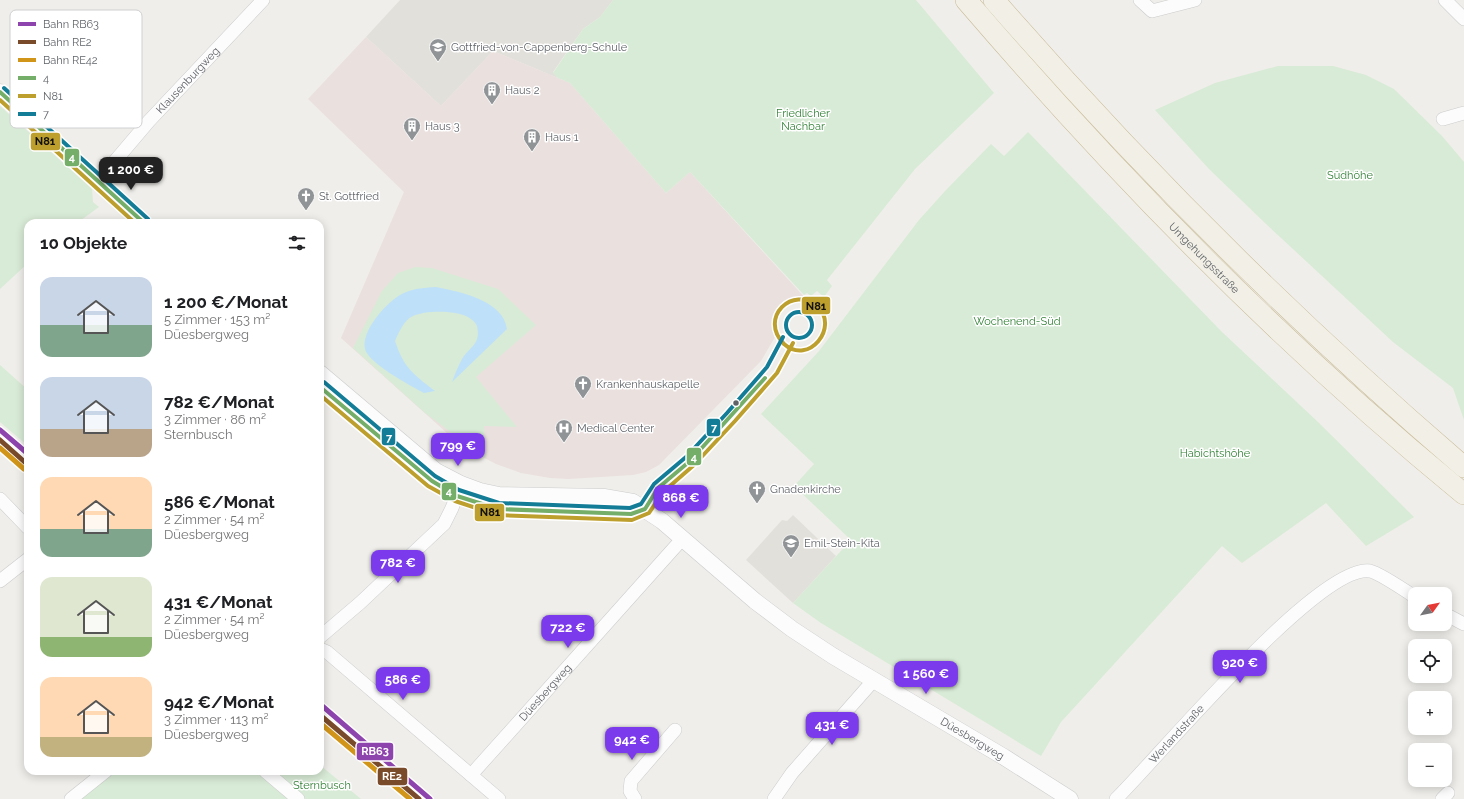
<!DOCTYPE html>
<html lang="de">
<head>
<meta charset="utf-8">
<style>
  body { margin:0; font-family:Raleway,sans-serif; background:#f6f6f6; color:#202124; height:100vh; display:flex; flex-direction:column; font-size:15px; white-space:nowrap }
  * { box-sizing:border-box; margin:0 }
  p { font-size:13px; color:#757577 }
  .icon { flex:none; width:22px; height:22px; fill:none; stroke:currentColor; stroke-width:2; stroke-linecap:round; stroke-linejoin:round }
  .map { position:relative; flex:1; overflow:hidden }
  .panel { position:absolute; left:24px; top:219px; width:300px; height:556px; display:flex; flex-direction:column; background:#fff; border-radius:12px; box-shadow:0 2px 10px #0003 }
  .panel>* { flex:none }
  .needle { width:26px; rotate:57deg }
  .fabs { position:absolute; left:1408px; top:587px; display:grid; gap:8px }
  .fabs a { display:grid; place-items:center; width:44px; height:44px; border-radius:8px; background:#fff; box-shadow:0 2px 10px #0003; font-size:20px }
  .price { position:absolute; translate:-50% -34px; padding:0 9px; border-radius:8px; background:#7c3aed; color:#fff; font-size:13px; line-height:26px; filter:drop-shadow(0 1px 2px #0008) }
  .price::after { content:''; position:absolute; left:50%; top:24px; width:12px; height:9px; margin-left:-6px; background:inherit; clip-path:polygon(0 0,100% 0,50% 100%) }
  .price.active { background:#222; color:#fff }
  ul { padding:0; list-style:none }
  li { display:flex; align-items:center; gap:12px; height:100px; padding:0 16px }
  li span { display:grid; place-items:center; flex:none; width:112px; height:80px; border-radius:12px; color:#555 }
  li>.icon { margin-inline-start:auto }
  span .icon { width:48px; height:48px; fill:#fffc; stroke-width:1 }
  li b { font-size:17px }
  h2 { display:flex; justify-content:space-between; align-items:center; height:48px; padding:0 16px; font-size:17px }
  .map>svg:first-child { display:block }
  .education { fill:#e2e0da }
  .medical { fill:#eae0de }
  .green { fill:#d8ebd6 }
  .water { fill:#bfe0f9 }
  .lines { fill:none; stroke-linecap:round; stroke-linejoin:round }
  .minor-casing { stroke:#cbcccc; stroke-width:14 }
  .tertiary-casing { stroke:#cbcccc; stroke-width:17 }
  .trunk-casing { stroke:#c8b996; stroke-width:22 }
  .minor { stroke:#fdfcfc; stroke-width:13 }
  .tertiary { stroke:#fdfcfc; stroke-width:16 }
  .trunk { stroke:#f2f0e6; stroke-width:21 }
  .bus-1-casing { stroke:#fff; stroke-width:7 }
  .bus-2-casing { stroke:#fff; stroke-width:7 }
  .bus-3-casing { stroke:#fff; stroke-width:7 }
  .bus-1 { stroke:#74ae69; stroke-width:4 }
  .bus-2 { stroke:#bd9f2e; stroke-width:4 }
  .bus-3 { stroke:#137c97; stroke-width:4 }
  .rail-1-casing { stroke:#fff; stroke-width:8 }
  .rail-2-casing { stroke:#fff; stroke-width:8 }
  .rail-3-casing { stroke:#fff; stroke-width:8 }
  .rail-1 { stroke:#8e44ad; stroke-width:5 }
  .rail-2 { stroke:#7a4b2a; stroke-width:5 }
  .rail-3 { stroke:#d1951a; stroke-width:5 }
  .bus-dot { fill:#5f6368; stroke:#fff; stroke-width:1.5 }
  .labels { text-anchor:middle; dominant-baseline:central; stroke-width:3; stroke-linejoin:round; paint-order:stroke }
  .poi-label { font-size:11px; fill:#5f6368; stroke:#fff; text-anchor:start }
  .street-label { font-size:11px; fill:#5f6368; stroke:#fff }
  .park-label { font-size:11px; fill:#348238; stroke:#fff }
  .key { fill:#fff; stroke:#cfd0d2; stroke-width:1 }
  .key-label { font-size:11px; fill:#5f6368 }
  .line-badge { stroke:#fff; stroke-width:1.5 }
  .badge-label { font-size:11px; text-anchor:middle; font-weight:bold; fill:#fff }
  .pale-badge-label { font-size:11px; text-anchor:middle; font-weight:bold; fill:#111 }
</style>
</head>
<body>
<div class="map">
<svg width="1464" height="799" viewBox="0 0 1464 799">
  <rect width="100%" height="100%" fill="#efeeea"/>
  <path class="education" d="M400,0H613L600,17L583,29L553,72L558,78L493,51L441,106L366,37Z
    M793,515L836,556L793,603L746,560L782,520L787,521Z"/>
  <path class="medical" d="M366,37L441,106L493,51L570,83L666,193L690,172L807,300L789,299L776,310L773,326L775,337L761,361L659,465L646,472L633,475L569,479L550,478L521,473L496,464L471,451L447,433L341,338L404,192L308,99Z"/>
  <path class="green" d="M613,0H916L994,93L915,169L827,280L832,286L824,297L817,291L811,296L807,293L804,295L690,172L666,193L570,83L558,78L553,73L583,29L600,17Z
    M1278,66H1333L1366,75L1394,89L1442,136L1464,162V420L1453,388L1393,342L1265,223L1209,169L1155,110L1215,83Z
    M0,106L92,189L93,202L99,207L77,223H28V263L0,289Z
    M1028,132L1222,332L1317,421L1414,517L1366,546L1326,503L1242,563L1222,546L1061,722L1041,756L821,623L793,603L851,540L794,486L814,464L761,414L819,351L919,220L946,190L991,144L1004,156Z
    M415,267L432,268L498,289L536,325L476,377L517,427L484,426L485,458L424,412L353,348L382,291L398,273Z
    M0,365L28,390V446L0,422Z
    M320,765L361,799H80L115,771H320Z"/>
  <path class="water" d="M436,287C460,292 503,300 507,329L452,382C455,374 458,366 462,359C470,346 481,345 477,326C476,324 474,321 471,319C460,310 426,310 413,316C404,320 399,332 395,341C404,368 413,374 435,391L424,393C411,386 368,363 365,349C361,331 386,303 400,295C412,288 423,288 436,287Z"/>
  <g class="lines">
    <g class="minor-casing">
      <g id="minor">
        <path d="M1140,0L1152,11L1195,0"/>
        <path d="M1445,0L1464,19"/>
        <path d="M1443,119L1464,113"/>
        <path id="s1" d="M98,181L149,121L263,0"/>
        <path d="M0,499L28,528"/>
        <path d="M0,581L28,559"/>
        <path d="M1445,614L1464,624"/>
        <path d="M320,637L360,603L444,524L452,508L460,487"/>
        <path d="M320,649L327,652L499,799"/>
        <path d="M265,771L298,799"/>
        <path id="s2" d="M471,775L683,538"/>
        <path d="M71,799L106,771"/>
        <path d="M635,799L630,791L631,781L675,730"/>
        <path d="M774,799L792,773L873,681"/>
        <path id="s3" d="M1116,799C1156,760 1319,563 1370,571C1379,573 1406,591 1415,597"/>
        <path d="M1442,799L1448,793"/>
      </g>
    </g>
    <g class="tertiary-casing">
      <g id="tertiary">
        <path d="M0,92L144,223"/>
        <path id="s4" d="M320,373L436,471L461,484L480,491L499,495L604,497L633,502L662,521L755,601L792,629L833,656L1004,757L1070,799"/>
        <path d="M335,400L432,481L457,496L477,503L498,509L607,512L631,514L645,509"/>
      </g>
    </g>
    <g class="trunk-casing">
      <g id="trunk">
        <path id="s5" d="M966,0C1118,177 1284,347 1464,494"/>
        <path d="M994,0C1139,167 1296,323 1464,467"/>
      </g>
    </g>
    <use href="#minor" class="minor"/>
    <use href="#tertiary" class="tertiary"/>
    <use href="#trunk" class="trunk"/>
    <g class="bus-1-casing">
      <path id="bus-1" d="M0,92L144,223
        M320,387L432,481L457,496L498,509L631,514L645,509L658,488L690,461L765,378"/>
    </g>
    <g class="bus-2-casing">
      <path id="bus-2" d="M0,100L135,223
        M784,344C758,318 793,284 818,307C839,327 809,366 784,344
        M320,395L428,486L455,501L497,515L632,520L649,513L663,492L694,465L735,421L777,373L793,343"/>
    </g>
    <g class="bus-3-casing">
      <path id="bus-3" d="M4,88L148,219
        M786 325a13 13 0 1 1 26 0a13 13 0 1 1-26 0Z
        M324,382L435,476L459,490L499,503L630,508L641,504L654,484L686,457L727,413L767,367L783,337"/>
    </g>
    <use href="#bus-1" class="bus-1"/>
    <use href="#bus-2" class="bus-2"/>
    <use href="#bus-3" class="bus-3"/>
    <g class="rail-1-casing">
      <path id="rail-1" d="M0,430L28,454
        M320,704L430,799"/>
    </g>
    <g class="rail-2-casing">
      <path id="rail-2" d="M0,440L28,465
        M320,715L419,799"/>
    </g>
    <g class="rail-3-casing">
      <path id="rail-3" d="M0,448L24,469
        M320,723L410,799"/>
    </g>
    <use href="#rail-1" class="rail-1"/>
    <use href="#rail-2" class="rail-2"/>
    <use href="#rail-3" class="rail-3"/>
  </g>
  <defs>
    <g id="school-pin" transform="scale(0.9)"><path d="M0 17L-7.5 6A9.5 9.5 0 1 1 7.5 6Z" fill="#919496" stroke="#fff"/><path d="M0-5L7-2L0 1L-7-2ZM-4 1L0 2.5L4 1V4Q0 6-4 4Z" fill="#fff"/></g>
    <g id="building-pin" transform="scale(0.9)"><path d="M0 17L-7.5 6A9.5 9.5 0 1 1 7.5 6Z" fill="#919496" stroke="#fff"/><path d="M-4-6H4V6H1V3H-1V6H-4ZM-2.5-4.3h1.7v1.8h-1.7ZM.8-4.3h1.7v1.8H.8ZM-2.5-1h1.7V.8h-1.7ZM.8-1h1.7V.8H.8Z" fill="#fff"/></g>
    <g id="church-pin" transform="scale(0.9)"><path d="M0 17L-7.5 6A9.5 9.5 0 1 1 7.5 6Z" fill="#919496" stroke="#fff"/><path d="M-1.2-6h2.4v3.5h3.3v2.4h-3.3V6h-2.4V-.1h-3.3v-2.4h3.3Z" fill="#fff"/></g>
    <g id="hospital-pin" transform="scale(0.9)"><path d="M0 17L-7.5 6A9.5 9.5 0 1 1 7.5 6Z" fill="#919496" stroke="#fff"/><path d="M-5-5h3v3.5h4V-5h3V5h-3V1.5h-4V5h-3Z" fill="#fff"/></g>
  </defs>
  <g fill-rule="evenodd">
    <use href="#school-pin" x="438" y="47"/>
    <use href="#building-pin" x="492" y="90"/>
    <use href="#building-pin" x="412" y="126"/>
    <use href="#building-pin" x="532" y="137"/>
    <use href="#church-pin" x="306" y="196"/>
    <use href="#church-pin" x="583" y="384"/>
    <use href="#hospital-pin" x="564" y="428"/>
    <use href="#church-pin" x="757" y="489"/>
    <use href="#school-pin" x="791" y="543"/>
  </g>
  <circle class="bus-dot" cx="736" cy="403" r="3.5"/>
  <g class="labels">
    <g class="poi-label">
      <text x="451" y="47">Gottfried-von-Cappenberg-Schule</text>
      <text x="505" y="90">Haus 2</text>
      <text x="425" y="126">Haus 3</text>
      <text x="545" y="137">Haus 1</text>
      <text x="319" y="196">St. Gottfried</text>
      <text x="596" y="384">Krankenhauskapelle</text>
      <text x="577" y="428">Medical Center</text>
      <text x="770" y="489">Gnadenkirche</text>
      <text x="804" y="543">Emil-Stein-Kita</text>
    </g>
    <g class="street-label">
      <text stroke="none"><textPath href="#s1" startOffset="135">Klausenburgweg</textPath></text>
      <text stroke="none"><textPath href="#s5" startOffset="351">Umgehungsstraße</textPath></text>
      <text stroke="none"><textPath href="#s2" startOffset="111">Düesbergweg</textPath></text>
      <text stroke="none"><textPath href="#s3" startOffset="89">Werlandstraße</textPath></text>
      <text stroke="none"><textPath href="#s4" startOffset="769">Düesbergweg</textPath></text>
    </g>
    <g class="park-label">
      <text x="803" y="113">Friedlicher<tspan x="803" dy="13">Nachbar</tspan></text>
      <text x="1350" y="175">Südhöhe</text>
      <text x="1017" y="321">Wochenend-Süd</text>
      <text x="1215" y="453">Habichtshöhe</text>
      <text x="322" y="785">Sternbusch</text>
    </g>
  </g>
  <rect x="10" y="10" width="132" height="118" rx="6" class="key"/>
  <rect x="18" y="22" width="18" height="4" fill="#8e44ad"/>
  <rect x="18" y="40" width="18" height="4" fill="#7a4b2a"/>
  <rect x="18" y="58" width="18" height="4" fill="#d1951a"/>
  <rect x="18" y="76" width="18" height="4" fill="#74ae69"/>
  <rect x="18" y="94" width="18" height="4" fill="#bd9f2e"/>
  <rect x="18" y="112" width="18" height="4" fill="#137c97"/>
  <g class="key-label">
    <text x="43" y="28">Bahn RB63</text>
    <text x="43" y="46">Bahn RE2</text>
    <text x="43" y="64">Bahn RE42</text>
    <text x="43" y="82">4</text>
    <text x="43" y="100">N81</text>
    <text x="43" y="118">7</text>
  </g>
  <g class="line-badge">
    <rect x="30" y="132" width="31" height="19" rx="4" fill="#bd9f2e"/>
    <rect x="64" y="148" width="16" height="19" rx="4" fill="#74ae69"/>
    <rect x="801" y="296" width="30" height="19" rx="4" fill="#bd9f2e"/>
    <rect x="706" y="418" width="15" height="19" rx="4" fill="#137c97"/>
    <rect x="381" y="427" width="15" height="19" rx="4" fill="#137c97"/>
    <rect x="686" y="447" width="16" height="19" rx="4" fill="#74ae69"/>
    <rect x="441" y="482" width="16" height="19" rx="4" fill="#74ae69"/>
    <rect x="474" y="503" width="31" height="19" rx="4" fill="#bd9f2e"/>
    <rect x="356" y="742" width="38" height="19" rx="4" fill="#8e44ad"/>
    <rect x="377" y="767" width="31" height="19" rx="4" fill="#7a4b2a"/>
  </g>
  <g class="badge-label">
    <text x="72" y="161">4</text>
    <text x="714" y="431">7</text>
    <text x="389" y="441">7</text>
    <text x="694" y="461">4</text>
    <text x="449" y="495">4</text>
    <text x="375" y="755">RB63</text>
    <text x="392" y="780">RE2</text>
  </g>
  <g class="pale-badge-label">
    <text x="45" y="145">N81</text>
    <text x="816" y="310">N81</text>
    <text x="490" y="516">N81</text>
  </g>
</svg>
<div class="fabs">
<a><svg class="needle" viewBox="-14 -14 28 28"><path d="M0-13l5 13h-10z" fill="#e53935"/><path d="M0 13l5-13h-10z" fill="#757577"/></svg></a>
<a><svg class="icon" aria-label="locate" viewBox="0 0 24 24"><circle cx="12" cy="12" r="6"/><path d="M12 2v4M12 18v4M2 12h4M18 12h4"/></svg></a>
<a>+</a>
<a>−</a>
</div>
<b class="price active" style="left:131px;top:191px">1 200 €</b>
<b class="price" style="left:458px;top:467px">799 €</b>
<b class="price" style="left:681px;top:519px">868 €</b>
<b class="price" style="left:398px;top:584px">782 €</b>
<b class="price" style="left:568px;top:649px">722 €</b>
<b class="price" style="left:1240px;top:684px">920 €</b>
<b class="price" style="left:926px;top:695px">1 560 €</b>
<b class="price" style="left:403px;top:701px">586 €</b>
<b class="price" style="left:832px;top:746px">431 €</b>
<b class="price" style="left:632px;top:761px">942 €</b>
<section class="panel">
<h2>10 Objekte<svg class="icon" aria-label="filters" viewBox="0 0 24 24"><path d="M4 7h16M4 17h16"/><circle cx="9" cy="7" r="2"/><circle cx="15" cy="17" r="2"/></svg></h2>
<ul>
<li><span style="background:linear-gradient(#c9d6e8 60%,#7fa58c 0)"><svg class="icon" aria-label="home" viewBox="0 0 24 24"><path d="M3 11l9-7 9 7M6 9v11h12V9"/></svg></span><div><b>1 200 €/Monat</b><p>5 Zimmer · 153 m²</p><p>Düesbergweg</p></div></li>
<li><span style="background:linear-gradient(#c9d6e8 65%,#b9a48a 0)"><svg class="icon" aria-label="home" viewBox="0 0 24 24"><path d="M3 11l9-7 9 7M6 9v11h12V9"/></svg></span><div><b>782 €/Monat</b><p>3 Zimmer · 86 m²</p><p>Sternbusch</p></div></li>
<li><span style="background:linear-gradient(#ffd9b3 65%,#7fa58c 0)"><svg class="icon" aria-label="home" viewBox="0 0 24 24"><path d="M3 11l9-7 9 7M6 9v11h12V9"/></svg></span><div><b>586 €/Monat</b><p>2 Zimmer · 54 m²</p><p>Düesbergweg</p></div></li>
<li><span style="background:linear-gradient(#dfe7d0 75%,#8fb573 0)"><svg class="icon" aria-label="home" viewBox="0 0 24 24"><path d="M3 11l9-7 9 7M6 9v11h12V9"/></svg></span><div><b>431 €/Monat</b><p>2 Zimmer · 54 m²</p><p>Düesbergweg</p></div></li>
<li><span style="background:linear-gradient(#ffd9b3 75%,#c2b280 0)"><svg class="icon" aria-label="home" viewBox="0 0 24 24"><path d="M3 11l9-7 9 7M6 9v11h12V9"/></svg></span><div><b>942 €/Monat</b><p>3 Zimmer · 113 m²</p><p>Düesbergweg</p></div></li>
</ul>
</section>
</div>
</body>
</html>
